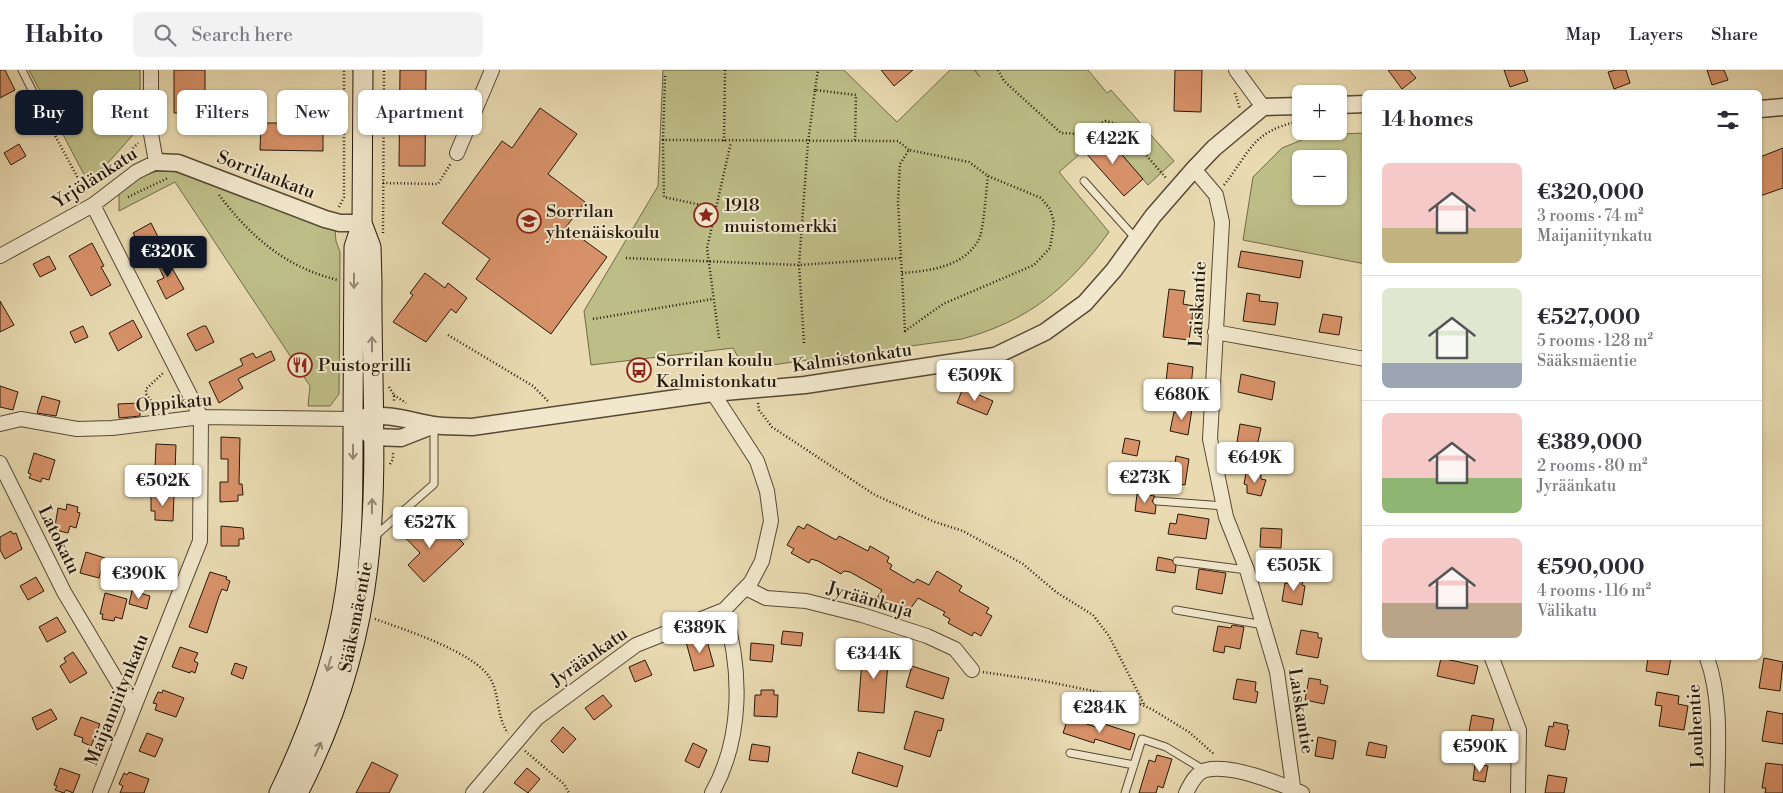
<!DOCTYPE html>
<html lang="en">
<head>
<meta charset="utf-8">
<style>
  body { margin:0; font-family:"Libre Bodoni",serif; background:#f2f2f3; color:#2b2b33; height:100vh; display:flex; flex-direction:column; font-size:19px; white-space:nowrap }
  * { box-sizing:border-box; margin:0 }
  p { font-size:16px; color:#7c7c81 }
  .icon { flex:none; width:28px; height:28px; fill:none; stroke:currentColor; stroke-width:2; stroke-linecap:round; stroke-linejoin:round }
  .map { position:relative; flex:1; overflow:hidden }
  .side { position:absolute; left:1362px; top:20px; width:400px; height:570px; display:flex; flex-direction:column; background:#fff; border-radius:8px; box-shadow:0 1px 4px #0004 }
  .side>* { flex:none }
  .hud { position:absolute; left:15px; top:20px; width:475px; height:45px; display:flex; gap:10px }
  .tools { position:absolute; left:1292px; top:15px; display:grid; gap:10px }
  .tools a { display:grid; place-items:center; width:55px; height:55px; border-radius:8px; background:#fff; box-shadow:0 1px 4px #0004; font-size:25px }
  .price { position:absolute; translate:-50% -42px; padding:0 11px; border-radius:5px; background:#fff; color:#222; font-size:16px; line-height:32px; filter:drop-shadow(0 1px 2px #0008) }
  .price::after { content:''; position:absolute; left:50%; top:30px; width:15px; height:11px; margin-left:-8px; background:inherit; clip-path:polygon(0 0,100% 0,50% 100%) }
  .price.on { background:#111827; color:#fff }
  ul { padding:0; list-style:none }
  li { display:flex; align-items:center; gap:15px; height:125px; padding:0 20px }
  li+li { border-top:1px solid #e1e1e2 }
  li span { display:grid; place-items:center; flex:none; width:140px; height:100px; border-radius:8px; color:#555 }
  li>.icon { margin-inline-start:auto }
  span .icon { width:60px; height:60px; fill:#fffc; stroke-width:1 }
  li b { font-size:21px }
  h2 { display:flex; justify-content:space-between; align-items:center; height:60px; padding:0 20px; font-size:21px }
  .pill { padding:0 18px; border-radius:8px; background:#fff; box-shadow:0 1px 4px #0004; font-size:18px; line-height:45px }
  .pill.on { background:#111827; color:#fff }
  header { display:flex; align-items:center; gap:30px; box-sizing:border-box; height:70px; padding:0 25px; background:#fff; border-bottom:1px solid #e1e1e2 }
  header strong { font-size:24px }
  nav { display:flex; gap:28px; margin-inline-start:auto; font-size:18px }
  .search { width:350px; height:45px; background:#f2f2f3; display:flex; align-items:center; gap:12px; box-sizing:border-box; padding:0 18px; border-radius:8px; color:#7c7c81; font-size:19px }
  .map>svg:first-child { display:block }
  .green { fill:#bdbd87; stroke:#716b4a; fill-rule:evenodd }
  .building { fill:#d79168; stroke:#25190c }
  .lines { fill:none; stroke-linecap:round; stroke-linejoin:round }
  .service-casing { stroke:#564935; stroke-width:9 }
  .minor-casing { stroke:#564935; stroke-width:16 }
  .tertiary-casing { stroke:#564935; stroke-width:19 }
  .secondary-casing { stroke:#25190c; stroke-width:21 }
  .path { stroke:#25190c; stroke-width:2.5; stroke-dasharray:1 2.5; stroke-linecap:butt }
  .service { stroke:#f1e7cc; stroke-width:7 }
  .minor { stroke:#f1e7cc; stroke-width:14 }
  .tertiary { stroke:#f1e7cc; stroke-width:16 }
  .secondary { stroke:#f1e7cc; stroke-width:19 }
  .oneway { stroke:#958a76 }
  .labels { text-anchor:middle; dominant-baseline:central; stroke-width:4; stroke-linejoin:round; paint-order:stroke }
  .street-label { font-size:18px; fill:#25190c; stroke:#f1e7cc }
  .poi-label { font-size:18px; fill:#25190c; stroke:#f1e7cc; text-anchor:start }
</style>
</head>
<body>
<header>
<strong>Habito</strong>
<div class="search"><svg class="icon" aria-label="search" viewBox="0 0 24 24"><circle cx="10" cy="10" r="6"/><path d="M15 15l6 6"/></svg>Search here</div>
<nav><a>Map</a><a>Layers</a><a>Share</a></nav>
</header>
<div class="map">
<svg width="1783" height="723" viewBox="0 0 1783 723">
  <rect width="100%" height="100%" fill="#e9dab1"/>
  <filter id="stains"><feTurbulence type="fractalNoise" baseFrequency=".004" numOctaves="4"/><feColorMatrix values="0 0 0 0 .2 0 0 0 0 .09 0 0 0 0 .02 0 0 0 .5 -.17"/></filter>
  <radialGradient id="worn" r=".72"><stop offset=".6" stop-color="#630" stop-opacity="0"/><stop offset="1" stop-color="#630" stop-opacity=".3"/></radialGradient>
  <path class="green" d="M29,0H140V57L89,114Z
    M663,0H844L897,52L950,0H974L980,7L975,0H1088L1107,23L1111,20L1174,91L1148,115L1103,64L1059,102L1109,162C1069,217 1029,251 962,269L757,297L739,289L733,278L591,295L584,241L658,116Z
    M1365,63V194L1243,170L1253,107L1282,78L1314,65ZM1301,89H1339V126H1301Z
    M158,101L187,102L335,159L336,171L340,182L339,324L330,336H308L310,316L175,112L119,141V123L142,106Z"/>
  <path class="building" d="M0,0H5L15,20L0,28Z
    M174,0H205V43H174Z
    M400,0H426L425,96H399Z
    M881,0H913L894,16Z
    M1175,0H1202L1201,42L1174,41Z
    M1388,0H1409L1416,8L1402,19Z
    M1504,0H1524L1528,11L1510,17Z
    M1616,0H1626L1630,13L1614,19L1608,2Z
    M1707,0H1724L1728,10L1712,15Z
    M540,38L577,64L548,104L585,132L566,157L607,187L551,264L476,209L490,189L442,153L502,71L512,78Z
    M261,53H323V81L260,80Z
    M1103,63L1143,109L1124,126L1084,81Z
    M19,74L26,86L11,95L4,83Z
    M1783,78V118L1760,126V87Z
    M151,153L159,169L142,178L133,163Z
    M92,173L104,196L101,197L111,215L91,226L69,186Z
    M1241,181L1303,191L1300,208L1238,197Z
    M164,184L184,219L166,229L157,211L164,208L155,188Z
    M49,186L56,199L40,207L33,194Z
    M425,203L445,218L448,213L467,228L456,243L451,239L426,272L393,252L413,225L410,223Z
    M1169,219L1185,221L1183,234L1194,236L1189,270L1163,267Z
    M1247,223L1260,225L1259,231L1278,233L1275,255L1243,251Z
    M0,231L14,255L0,262Z
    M1323,244L1342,247L1339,265L1319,262Z
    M133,250L142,267L118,281L109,263Z
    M83,256L88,267L75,273L70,262Z
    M203,256H206L214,272L196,281L187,264Z
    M271,281L275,290L238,309L243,318L219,333L209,312L243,295L240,289L253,283L256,288Z
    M1168,293L1193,297L1191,316L1166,312Z
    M1241,304L1275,312L1272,330L1238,322Z
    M0,316L18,322L13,340L0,337Z
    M963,318L993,331L987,345L957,333Z
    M42,326L60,331L56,346L37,343Z
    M140,333V346L119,348L118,334Z
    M1180,336L1192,339L1188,365L1170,361L1174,342L1178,343Z
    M1240,354L1261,358L1257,376L1237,372Z
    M221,367L240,368L239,414H242L243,425H238V431L220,432V412H228V389H221Z
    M1125,368L1140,371L1137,386L1122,383Z
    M156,374L176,375L175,399H155Z
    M34,383L55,390L49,410L42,408L41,412L29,408L31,404L28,403Z
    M1176,386L1189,389L1185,415L1166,411L1170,392L1175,393Z
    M1246,403L1261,405V409L1266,410L1261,426L1247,423V415L1244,414Z
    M151,424L174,425L173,451L155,450V441H151Z
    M1137,424L1155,426L1152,431L1156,436L1155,444L1135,441Z
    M67,434L78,437L77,442L80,443L76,458L70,456L68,463L55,460V456L58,438L66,440Z
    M1178,444L1209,449L1206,469L1168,464L1170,453L1176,454Z
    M411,448L434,470L447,457L464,474L424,512L408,495L420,483L398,460Z
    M807,454L836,470L839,466L868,481L870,476L889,487L887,492L892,495L890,499L914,513L917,509L929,515L937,501L962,516L959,521L989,538L986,543L992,546L981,566L974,562L972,566L948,553L950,549L943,545L945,542L918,528L906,545L877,528L882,520L850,502L844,501L841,504L818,491L811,489L809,493L791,483L794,479L787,475L798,456L804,459Z
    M221,456L243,458L244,469H239V476H221Z
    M1261,458L1282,459L1281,478L1260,477Z
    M11,461L13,464L16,463L22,479L5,489L0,480V467Z
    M86,482L105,488L99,508L80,503Z
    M1158,487L1172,490L1176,496L1175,503L1156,500Z
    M1199,499L1226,503L1222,524L1196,519Z
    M210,502L227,507L226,509L230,511L227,521L222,519L219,526L207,563L189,557Z
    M36,507L44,521L28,530L20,516Z
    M1291,508L1303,510L1302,515L1305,516L1302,535L1282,531L1285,513L1290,514Z
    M132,521L150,526L147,539L129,534Z
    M105,523L127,529L122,549L115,547L114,551L102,549L103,544H100Z
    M57,547L66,562L47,572L39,557Z
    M1232,555L1244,557L1240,579L1225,576L1224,583L1213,581L1218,556L1231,558Z
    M1301,560L1318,563V568H1322L1318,588L1296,584Z
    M783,561L803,563L801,576L781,574Z
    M706,567L714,596L694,601L686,572Z
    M751,573L774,575L772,592L750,590Z
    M180,577L198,583L194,591L198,593L195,603L191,601L190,603L172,597Z
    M863,578L889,580L884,643L858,641Z
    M73,582L87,603L70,613L60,596L66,592L64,588Z
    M1441,588L1478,596L1474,614L1437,606Z
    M1648,588H1671L1668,605L1646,601Z
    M1764,588L1783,592L1780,621L1759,618Z
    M645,590L652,605L635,612L629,597Z
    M235,593L247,597L243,609L231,604Z
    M912,596L949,608L943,629L906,617Z
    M1309,608L1321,610L1320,614L1328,616L1324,634L1305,630Z
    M1237,609L1256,612L1255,621L1258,622L1256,633L1233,629Z
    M163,620L184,628L176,647L155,640L157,634L153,633L158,622L162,623Z
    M761,620H774V625H778L777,647L754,646L755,625H761Z
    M1657,622L1679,626L1678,634L1688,636L1684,660L1659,656L1662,636L1655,635Z
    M603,625L612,636L594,650L585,638Z
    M51,639L57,649L37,660L32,648Z
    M915,641L944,649L941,661L938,660L930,687L904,679Z
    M1767,641L1783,644V674L1762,671Z
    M1472,645L1494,649L1491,665L1469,661Z
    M81,647L100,654L91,676L82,672L83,668L74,665Z
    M1068,648L1096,657L1098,652L1135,664L1130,680L1095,669L1094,673L1063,663Z
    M1554,652L1568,655L1567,659L1569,660L1565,680L1545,676L1549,656L1553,657Z
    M563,657L576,669L563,683L551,671Z
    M147,663L163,669L155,687L139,681Z
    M1318,667L1336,671L1333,689L1315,686Z
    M1369,672L1387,676L1385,688L1366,685Z
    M693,673L707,680L699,698L685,691Z
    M752,674L770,677L768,692L749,690Z
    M858,682L903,696L897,717L852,703Z
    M1157,685L1172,689L1163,718L1158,716L1156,723H1139L1149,690L1155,692Z
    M372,692L398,705L389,723H356Z
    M1766,693L1783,695V723H1765L1766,718H1762Z
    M1475,694L1488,696L1485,712L1473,710Z
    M60,698L80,705L73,723L66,720L64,723L55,720L57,716L54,715Z
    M527,698L540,709L528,723L514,713Z
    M129,702L149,709L144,723H120L123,716L119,714L124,703L127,705Z
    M1548,705L1567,708L1564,723H1545Z"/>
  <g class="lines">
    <g class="service-casing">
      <path id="service" d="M22,0L48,52
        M1084,111L1136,169
        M1157,431L1224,436
        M375,466L434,414V356
        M1177,491L1247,500
        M1176,540L1264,555
        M1070,683L1134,695
        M1125,723L1142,669L1166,677L1204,700"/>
    </g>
    <g class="minor-casing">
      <path id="minor" d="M1236,0L1263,37
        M457,83L492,0
        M1194,99L1216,125L1222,152L1210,369L1226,447L1247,500L1277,602L1294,723
        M93,135L201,347L200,471L100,723
        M0,186L93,135L136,102L156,92L151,64V0
        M1215,262L1365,289
        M0,354L21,349L77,359L112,358L201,347L353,349
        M0,393L64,522L133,638
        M746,518L766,528L806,531L862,545L927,566L955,579L972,600
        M1492,588L1519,660L1518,723
        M1707,588C1722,629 1718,680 1717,723
        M473,723L537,648L636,575L724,540L751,512L762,491L771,451L767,421L757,391L713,323
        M712,723C743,668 742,599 724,540
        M1186,723C1190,715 1196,702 1206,700C1232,694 1278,713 1302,723"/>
    </g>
    <g class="tertiary-casing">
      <path id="tertiary" d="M1339,35L1365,34
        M1760,39L1783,37
        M156,92L178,93L325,149L340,153H362
        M353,349C388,342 401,349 433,355C446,357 460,356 472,357L713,323L805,315L995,286L1045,262L1085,233L1114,200L1153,146L1194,99L1214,78L1263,37L1301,36
        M364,360L372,367L401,368L434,355"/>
    </g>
    <g class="secondary-casing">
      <path id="secondary" d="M279,723C307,665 330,604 342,541C354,478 353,415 353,351C353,293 354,235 354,177L362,153L363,0
        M298,723C334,653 359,575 368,496C379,402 371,306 372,211L371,177L362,153"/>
    </g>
    <path class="path" d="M998,0L1004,11L1061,63L1077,64L1106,51L1120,55L1166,108
      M815,20L818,0
      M1235,23L1240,39
      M52,60L86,123
      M663,70L665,6
      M724,71L725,0
      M109,104L138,73
      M383,113L438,114L451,93
      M1224,115C1250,82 1252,62 1296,52
      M219,125C250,166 286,198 338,210
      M128,127L168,108
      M339,137L344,127V0
      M715,138L664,127L663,70L898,71L909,80
      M383,163L384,0
      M626,188L799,195L901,188
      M902,203C929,201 963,197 978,171C984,162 986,119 988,106L969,92L909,80L900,94L898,132L905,261L943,234L1034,195L1050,178L1054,152L1050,139L1041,128L988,106
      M593,249L713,229
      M448,265L533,316L549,332
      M719,268L707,178L731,72
      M804,273L799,195L808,72L815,20L856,25L855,72
      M389,317L394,325V333
      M394,325L406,333
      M758,333L759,340L772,357L875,425L935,452L963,461L1023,494L1056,522L1093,545L1109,566L1145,636
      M157,339L146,324V319L163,303
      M390,394L393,389V381
      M375,549C403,559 474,582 490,608C500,624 496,647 508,663
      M983,602L1044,611L1128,628L1153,640L1189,662L1215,685
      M525,681L564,714L569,723"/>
    <use href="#service" class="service"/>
    <use href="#minor" class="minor"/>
    <use href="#tertiary" class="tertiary"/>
    <use href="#secondary" class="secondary"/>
  </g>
  <defs><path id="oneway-shaft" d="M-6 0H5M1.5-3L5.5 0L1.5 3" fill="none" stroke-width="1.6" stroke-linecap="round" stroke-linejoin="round" transform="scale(1.25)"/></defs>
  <g class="oneway">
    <use href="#oneway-shaft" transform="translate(354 211) rotate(90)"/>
    <use href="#oneway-shaft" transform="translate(372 274) rotate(-90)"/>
    <use href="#oneway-shaft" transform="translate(353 382) rotate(90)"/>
    <use href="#oneway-shaft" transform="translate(372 436) rotate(-89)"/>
    <use href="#oneway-shaft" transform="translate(329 594) rotate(106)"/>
    <use href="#oneway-shaft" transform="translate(318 679) rotate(-66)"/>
  </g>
  <defs>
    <g id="sight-ring" transform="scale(1.25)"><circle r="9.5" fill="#f1e7cc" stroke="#8f2418" stroke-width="1.5"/><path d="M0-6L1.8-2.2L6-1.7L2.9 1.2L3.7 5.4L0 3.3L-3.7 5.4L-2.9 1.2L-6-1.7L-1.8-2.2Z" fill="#8f2418"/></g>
    <g id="school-ring" transform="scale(1.25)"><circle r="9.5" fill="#f1e7cc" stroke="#8f2418" stroke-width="1.5"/><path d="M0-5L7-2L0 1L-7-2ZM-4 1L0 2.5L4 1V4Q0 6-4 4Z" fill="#8f2418"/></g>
    <g id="restaurant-ring" transform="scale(1.25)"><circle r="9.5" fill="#f1e7cc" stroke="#8f2418" stroke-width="1.5"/><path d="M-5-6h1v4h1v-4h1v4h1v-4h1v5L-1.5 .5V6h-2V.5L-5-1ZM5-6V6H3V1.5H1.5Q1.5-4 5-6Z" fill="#8f2418"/></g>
    <g id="bus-ring" transform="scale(1.25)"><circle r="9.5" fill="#f1e7cc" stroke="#8f2418" stroke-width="1.5"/><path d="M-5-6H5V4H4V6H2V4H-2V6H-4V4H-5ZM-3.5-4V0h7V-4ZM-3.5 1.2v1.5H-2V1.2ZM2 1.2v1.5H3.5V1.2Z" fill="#8f2418"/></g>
  </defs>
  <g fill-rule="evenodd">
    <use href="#sight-ring" x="706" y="145"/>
    <use href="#school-ring" x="529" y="151"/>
    <use href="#restaurant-ring" x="300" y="295"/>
    <use href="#bus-ring" x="639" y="300"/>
  </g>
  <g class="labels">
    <g class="street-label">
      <text transform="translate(266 105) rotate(21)">Sorrilankatu</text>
      <text transform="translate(95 108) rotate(-33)">Yrjölänkatu</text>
      <text transform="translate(1198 234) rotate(-87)">Laiskantie</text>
      <text transform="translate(852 288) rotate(-8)">Kalmistonkatu</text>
      <text transform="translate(174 333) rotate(-5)">Oppikatu</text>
      <text transform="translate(59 470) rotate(64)">Latokatu</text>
      <text transform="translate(870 530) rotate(16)">Jyräänkuja</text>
      <text transform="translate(356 547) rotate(-79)">Sääksmäentie</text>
      <text transform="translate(589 587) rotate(-35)">Jyräänkatu</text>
      <text transform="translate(117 630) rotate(-68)">Maijanniitynkatu</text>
      <text transform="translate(1301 641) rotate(81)">Laiskantie</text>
      <text transform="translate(1696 656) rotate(-93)">Louhentie</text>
    </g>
    <g class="poi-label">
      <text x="724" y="135">1918<tspan x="724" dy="21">muistomerkki</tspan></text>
      <text x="546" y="141">Sorrilan<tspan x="546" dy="21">yhtenäiskoulu</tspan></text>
      <text x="656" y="290">Sorrilan koulu<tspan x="656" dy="21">Kalmistonkatu</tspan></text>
      <text x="318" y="295">Puistogrilli</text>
    </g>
  </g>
  <rect width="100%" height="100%" filter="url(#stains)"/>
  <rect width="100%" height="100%" fill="url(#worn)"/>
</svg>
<div class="tools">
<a>+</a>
<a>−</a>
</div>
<b class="price" style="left:1113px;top:95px">€422K</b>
<b class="price on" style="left:168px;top:208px">€320K</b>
<b class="price" style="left:975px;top:332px">€509K</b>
<b class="price" style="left:1182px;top:351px">€680K</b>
<b class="price" style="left:1255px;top:414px">€649K</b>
<b class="price" style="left:1145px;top:434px">€273K</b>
<b class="price" style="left:163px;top:437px">€502K</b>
<b class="price" style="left:430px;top:479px">€527K</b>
<b class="price" style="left:1294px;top:522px">€505K</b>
<b class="price" style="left:139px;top:530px">€390K</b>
<b class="price" style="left:700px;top:584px">€389K</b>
<b class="price" style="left:874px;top:610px">€344K</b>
<b class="price" style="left:1100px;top:664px">€284K</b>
<b class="price" style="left:1480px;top:703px">€590K</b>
<div class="hud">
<a class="pill on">Buy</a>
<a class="pill">Rent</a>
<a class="pill">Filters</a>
<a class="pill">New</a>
<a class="pill">Apartment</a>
</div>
<section class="side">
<h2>14 homes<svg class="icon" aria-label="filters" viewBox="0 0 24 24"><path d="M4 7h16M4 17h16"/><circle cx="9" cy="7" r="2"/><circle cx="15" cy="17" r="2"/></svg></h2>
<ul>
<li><span style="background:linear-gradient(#f6c9c9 65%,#c2b280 0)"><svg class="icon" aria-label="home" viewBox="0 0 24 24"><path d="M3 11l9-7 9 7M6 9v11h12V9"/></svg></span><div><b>€320,000</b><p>3 rooms · 74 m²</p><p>Maijaniitynkatu</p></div></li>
<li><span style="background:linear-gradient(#dfe7d0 75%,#9aa5b1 0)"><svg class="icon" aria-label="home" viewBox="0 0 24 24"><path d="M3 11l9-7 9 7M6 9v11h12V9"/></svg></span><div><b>€527,000</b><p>5 rooms · 128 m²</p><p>Sääksmäentie</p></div></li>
<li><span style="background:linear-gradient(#f6c9c9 65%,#8fb573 0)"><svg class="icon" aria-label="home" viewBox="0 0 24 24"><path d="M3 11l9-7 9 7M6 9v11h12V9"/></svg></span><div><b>€389,000</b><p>2 rooms · 80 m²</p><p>Jyräänkatu</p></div></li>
<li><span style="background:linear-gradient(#f6c9c9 65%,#b9a48a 0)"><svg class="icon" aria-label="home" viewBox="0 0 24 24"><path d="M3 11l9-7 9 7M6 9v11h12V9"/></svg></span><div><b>€590,000</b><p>4 rooms · 116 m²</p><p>Välikatu</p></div></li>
</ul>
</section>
</div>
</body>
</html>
